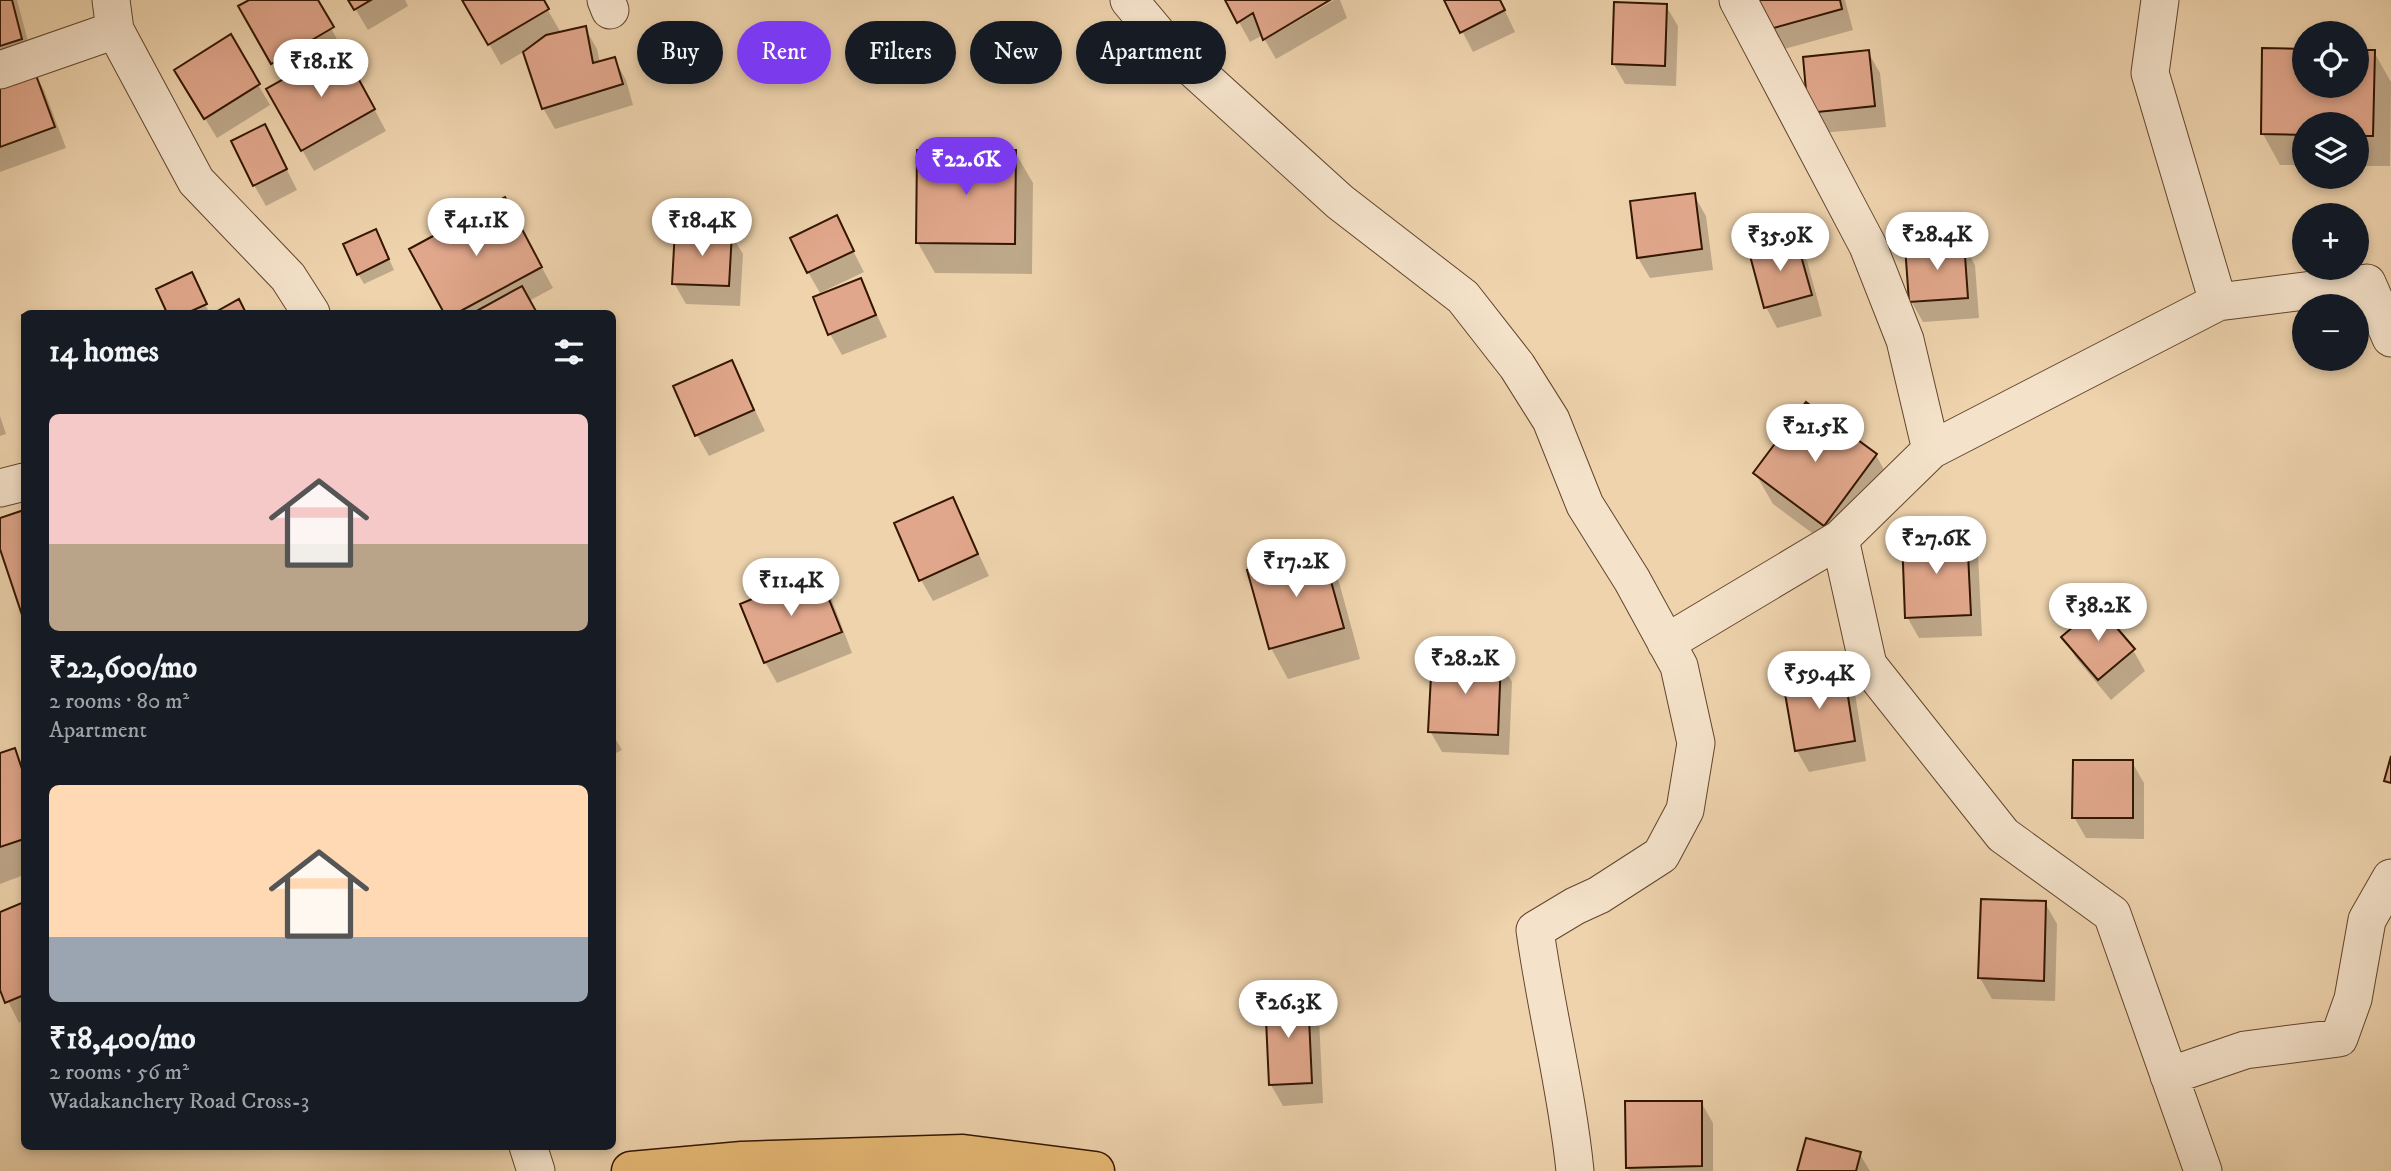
<!DOCTYPE html>
<html lang="en">
<head>
<meta charset="utf-8">
<style>
  body { margin:0; font-family:"IM FELL DW Pica",serif; background:#20242c; color:#f1f3f6; height:100vh; display:flex; flex-direction:column; font-size:26px; white-space:nowrap }
  * { box-sizing:border-box; margin:0 }
  p { font-size:23px; color:#9ea1a6 }
  .icon { flex:none; width:38px; height:38px; fill:none; stroke:currentColor; stroke-width:2; stroke-linecap:round; stroke-linejoin:round }
  .map { position:relative; flex:1; overflow:hidden }
  .side { position:absolute; left:21px; top:310px; width:595px; height:840px; display:flex; flex-direction:column; background:#171b24; border-radius:10px; box-shadow:0 4px 10px #0003 }
  .side>* { flex:none }
  .top-card { position:absolute; left:637px; top:21px; width:665px; height:63px; display:flex; gap:14px }
  .controls { position:absolute; left:2292px; top:21px; display:grid; gap:14px }
  .controls a { display:grid; place-items:center; width:77px; height:77px; border-radius:50%; background:#171b24; box-shadow:0 4px 10px #0003; font-size:35px }
  .price { position:absolute; translate:-50% -60px; padding:0 16px; border-radius:24px; background:#fff; color:#222; font-size:23px; line-height:46px; filter:drop-shadow(0 2px 4px #0008) }
  .price::after { content:''; position:absolute; left:50%; top:42px; width:21px; height:16px; margin-left:-10px; background:inherit; clip-path:polygon(0 0,100% 0,50% 100%) }
  .price.active { background:#7c3aed; color:#fff }
  ul { padding:0; list-style:none }
  li { display:grid; align-content:center; gap:14px; height:371px; padding:0 28px }
  li span { display:grid; place-items:center; height:217px; border-radius:10px; color:#555 }
  li>.icon { margin-inline-start:auto }
  span .icon { width:126px; height:126px; fill:#fffc; stroke-width:1 }
  li b { font-size:30px }
  h2 { display:flex; justify-content:space-between; align-items:center; height:84px; padding:0 28px; font-size:30px }
  .tag { padding:0 24px; border-radius:32px; background:#171b24; box-shadow:0 4px 10px #0003; font-size:24px; line-height:63px }
  .tag.active { background:#7c3aed; color:#fff }
  .map>svg:first-child { display:block }
  .shadow { fill:#0003 }
  .building { fill:#e1a78c; stroke:#341601; stroke-width:2 }
  .lines { fill:none; stroke-linecap:round; stroke-linejoin:round }
  .minor-casing { stroke:#62452c; stroke-width:39 }
  .highway-casing { stroke:#341601; stroke-width:41 }
  .minor { stroke:#f4e2ca; stroke-width:37 }
  .highway { stroke:#e7ba76; stroke-width:38 }
</style>
</head>
<body>
<div class="map">
<svg width="2391" height="1171" viewBox="0 0 2391 1171">
  <rect width="100%" height="100%" fill="#eed3ad"/>
  <filter id="stains"><feTurbulence type="fractalNoise" baseFrequency=".00286" numOctaves="4"/><feColorMatrix values="0 0 0 0 .2 0 0 0 0 .09 0 0 0 0 .02 0 0 0 .5 -.17"/></filter>
  <radialGradient id="worn" r=".72"><stop offset=".6" stop-color="#630" stop-opacity="0"/><stop offset="1" stop-color="#630" stop-opacity=".3"/></radialGradient>
  <path class="shadow" d="M0,0H17L33,60L0,70Z
    M253,0H316L386,131L314,171L268,89L283,81L241,7Z
    M350,0H405L408,6L368,30Z
    M464,0H542L561,33L585,28L597,49L600,63L614,59L626,80L633,105L555,129L543,108L525,51L501,65Z
    M1227,0H1327L1265,36V40L1263,35L1250,42Z
    M1334,0H1340L1347,18L1276,59L1265,40Z
    M1446,0H1500L1515,32L1473,52Z
    M1757,0H1845L1853,30L1777,51Z
    M1666,6L1678,26L1676,86L1625,84L1613,63Z
    M230,37L270,105L217,138L188,91Z
    M1868,52L1880,73L1886,127L1822,133L1805,58Z
    M2374,52L2391,82L2390,166H2357V124H2305V165H2280L2263,134L2305,86H2357Z
    M32,69L44,90L66,148L0,172V81Z
    M265,126L297,190L266,206L254,185Z
    M1015,152L1033,183L1032,274L935,273L918,243Z
    M1694,195L1706,216L1713,270L1650,278L1638,258Z
    M836,218L864,272L820,293L808,272Z
    M516,220L553,288L529,301L536,313H445L412,250Z
    M731,234L743,254L740,306L686,304L674,283Z
    M1795,240L1807,261L1822,316L1777,328L1766,307Z
    M381,241L394,270L364,284L358,274Z
    M1963,244L1975,265L1979,318L1923,322L1911,301Z
    M861,280L887,337L842,355L830,334Z
    M158,290L201,298L210,313H169Z
    M732,362L765,431L709,456L697,435Z
    M0,416L6,434L0,436Z
    M1876,455L1893,486L1843,556L1773,504L1755,473Z
    M953,499L989,576L933,601L921,580Z
    M24,511V616L0,544V520Z
    M1966,534L1978,555L1982,636L1919,638L1907,617Z
    M1321,551L1339,582L1360,659L1288,679L1271,648Z
    M818,574L830,595L852,653L777,683L765,662Z
    M2064,638L2133,650L2145,671L2111,700L2076,658Z
    M1500,661L1512,682L1509,755L1442,752L1430,731Z
    M1843,673L1855,694L1866,761L1809,772L1797,751L1785,683Z
    M612,733L622,750L612,755Z
    M14,750L24,767V875L0,884V755Z
    M2132,762L2144,783V839L2086,838L2074,817Z
    M2045,903L2057,924L2055,1001L1992,999L1980,978Z
    M24,904V1020L19,1023L0,985V913Z
    M1307,997L1319,1018L1323,1103L1283,1106L1271,1085Z
    M1701,1102L1713,1123V1171H1630L1627,1167Z
    M1859,1153L1870,1171H1799Z"/>
  <path class="building" d="M0,0H12L22,39L0,46Z
    M249,0H318L334,27L271,64L238,6Z
    M348,0H371L354,10Z
    M462,0H544L549,9L488,45Z
    M1225,0H1330L1263,40L1253,13L1237,23Z
    M1444,0H1500L1505,10L1460,33Z
    M1755,0H1840L1842,9L1763,31Z
    M1614,2L1667,4L1665,66L1612,64Z
    M586,26L593,63L615,57L623,84L542,109L523,52L546,35Z
    M231,34L260,84L204,119L174,70Z
    M341,47L375,109L301,151L266,89Z
    M2262,48L2305,49V86H2357V50H2375L2373,136H2357V124H2305V135L2261,134Z
    M1869,50L1875,106L1808,113L1803,57Z
    M33,67L55,127L0,147V79Z
    M265,124L287,169L253,186L231,141Z
    M917,150H1016L1015,244L916,243Z
    M1695,193L1702,249L1637,258L1630,201Z
    M505,197L542,267L457,313H444L409,249Z
    M837,215L854,251L807,273L790,238Z
    M376,229L389,259L357,275L343,244Z
    M675,229L732,232L729,286L672,284Z
    M1796,238L1812,295L1764,308L1749,252Z
    M1964,242L1968,298L1909,302L1905,246Z
    M192,272L207,304L187,313H167L156,289Z
    M861,278L876,315L828,335L813,297Z
    M522,286L537,313H473Z
    M239,299L246,313H214Z
    M24,314V369L22,315Z
    M732,360L754,410L695,436L673,386Z
    M1806,402L1877,454L1824,526L1753,473Z
    M953,497L978,554L919,581L894,523Z
    M24,510V621L0,549V518Z
    M1967,533L1971,615L1905,618L1902,536Z
    M1322,549L1344,628L1269,649L1247,570Z
    M818,572L842,632L764,663L740,604Z
    M2098,606L2135,649L2098,680L2061,637Z
    M1432,657L1501,660L1498,735L1428,732Z
    M1844,671L1855,741L1795,751L1783,682Z
    M15,748L24,775V839L0,847V753Z
    M2391,756V783L2384,781Z
    M2073,760H2133V818H2072Z
    M1981,899L2046,901L2044,981L1978,978Z
    M24,902V995L5,1003L0,990V912Z
    M1308,996L1312,1083L1269,1085L1265,997Z
    M1625,1101H1702V1166L1626,1168Z
    M1806,1138L1861,1152L1856,1171H1797Z"/>
  <g class="lines">
    <g class="minor-casing">
      <path id="minor" d="M111,0L115,30L196,181L288,277L311,313
        M606,0L610,10
        M1129,0L1165,43L1340,202L1463,297L1517,366L1551,420L1585,505L1632,580L1679,666L1696,743L1685,810L1661,855L1599,895L1575,906L1535,930C1546,1011 1567,1090 1575,1171
        M1738,0L1868,246L1905,340L1931,450
        M2160,0L2150,73L2218,302
        M0,70L115,30
        M0,488L24,482
        M1666,643L1840,539
        M2169,1076L2245,1050L2339,1038L2353,999L2367,920L2391,878
        M528,1146L536,1171
        M2203,1171L2112,914L2003,835L1868,665L1840,539L1931,450L2218,302L2367,283L2391,338"/>
    </g>
    <g class="highway-casing">
      <path id="highway" d="M631,1171L742,1161L963,1154L1095,1171"/>
    </g>
    <use href="#minor" class="minor"/>
    <use href="#highway" class="highway"/>
  </g>
  <rect width="100%" height="100%" filter="url(#stains)"/>
  <rect width="100%" height="100%" fill="url(#worn)"/>
</svg>
<div class="controls">
<a><svg class="icon" aria-label="locate" viewBox="0 0 24 24"><circle cx="12" cy="12" r="6"/><path d="M12 2v4M12 18v4M2 12h4M18 12h4"/></svg></a>
<a><svg class="icon" aria-label="layers" viewBox="0 0 24 24"><path d="M12 4l9 5-9 5-9-5zM3 14l9 5 9-5"/></svg></a>
<a>+</a>
<a>−</a>
</div>
<b class="price" style="left:321px;top:99px">₹18.1K</b>
<b class="price active" style="left:966px;top:197px">₹22.6K</b>
<b class="price" style="left:476px;top:258px">₹41.1K</b>
<b class="price" style="left:702px;top:258px">₹18.4K</b>
<b class="price" style="left:1937px;top:272px">₹28.4K</b>
<b class="price" style="left:1780px;top:273px">₹35.9K</b>
<b class="price" style="left:1815px;top:464px">₹21.5K</b>
<b class="price" style="left:1936px;top:576px">₹27.6K</b>
<b class="price" style="left:1296px;top:599px">₹17.2K</b>
<b class="price" style="left:791px;top:618px">₹11.4K</b>
<b class="price" style="left:2098px;top:643px">₹38.2K</b>
<b class="price" style="left:1465px;top:696px">₹28.2K</b>
<b class="price" style="left:1819px;top:711px">₹59.4K</b>
<b class="price" style="left:1288px;top:1040px">₹26.3K</b>
<div class="top-card">
<a class="tag">Buy</a>
<a class="tag active">Rent</a>
<a class="tag">Filters</a>
<a class="tag">New</a>
<a class="tag">Apartment</a>
</div>
<section class="side">
<h2>14 homes<svg class="icon" aria-label="filters" viewBox="0 0 24 24"><path d="M4 7h16M4 17h16"/><circle cx="9" cy="7" r="2"/><circle cx="15" cy="17" r="2"/></svg></h2>
<ul>
<li><span style="background:linear-gradient(#f6c9c9 60%,#b9a48a 0)"><svg class="icon" aria-label="home" viewBox="0 0 24 24"><path d="M3 11l9-7 9 7M6 9v11h12V9"/></svg></span><div><b>₹22,600/mo</b><p>2 rooms · 80 m²</p><p>Apartment</p></div></li>
<li><span style="background:linear-gradient(#ffd9b3 70%,#9aa5b1 0)"><svg class="icon" aria-label="home" viewBox="0 0 24 24"><path d="M3 11l9-7 9 7M6 9v11h12V9"/></svg></span><div><b>₹18,400/mo</b><p>2 rooms · 56 m²</p><p>Wadakanchery Road Cross-3</p></div></li>
</ul>
</section>
</div>
</body>
</html>
